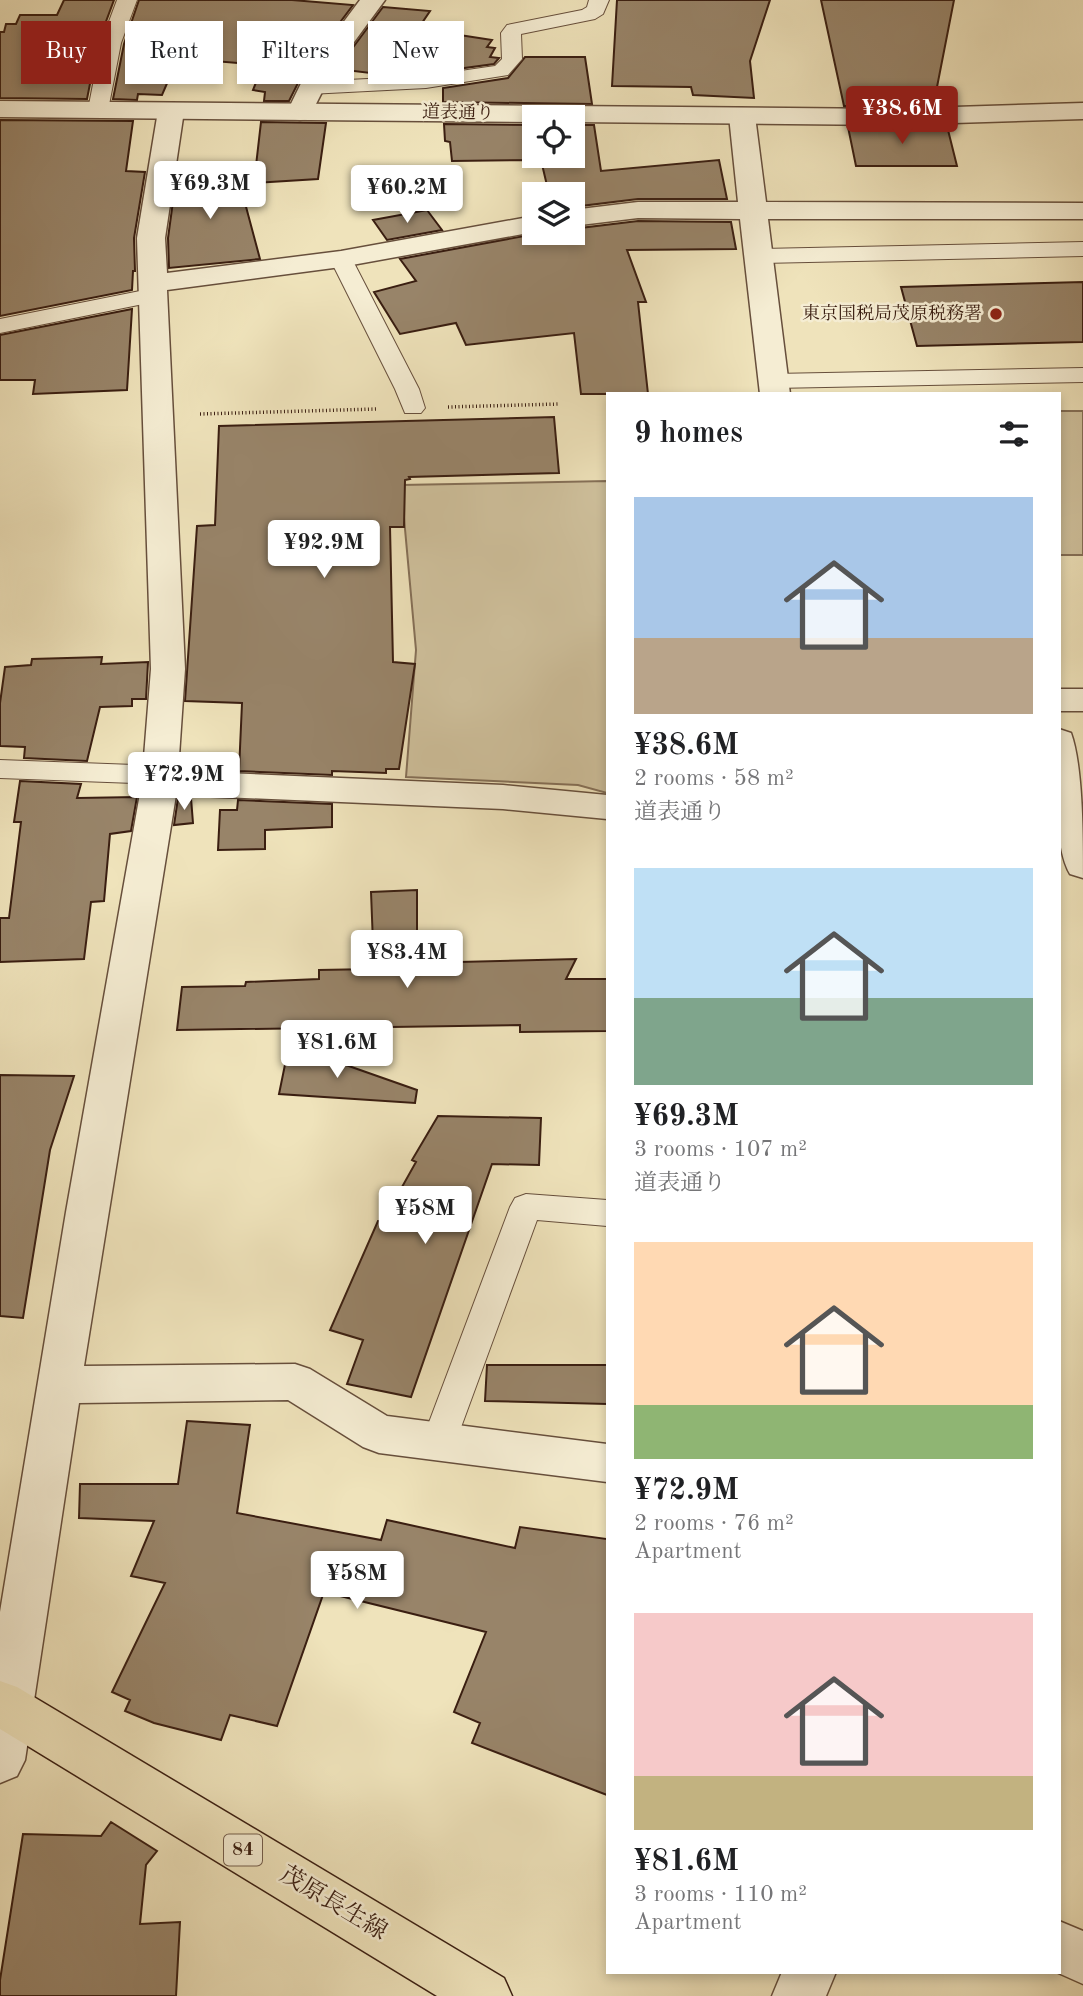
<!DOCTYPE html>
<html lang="en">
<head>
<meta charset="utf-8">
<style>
  body { margin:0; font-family:"Old Standard TT","Noto Serif JP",serif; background:#f2f2f2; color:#202124; height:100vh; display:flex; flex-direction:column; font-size:26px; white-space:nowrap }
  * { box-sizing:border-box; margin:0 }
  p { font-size:23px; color:#757577 }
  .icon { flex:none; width:38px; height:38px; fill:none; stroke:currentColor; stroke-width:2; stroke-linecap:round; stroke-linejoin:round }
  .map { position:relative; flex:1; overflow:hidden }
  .side { position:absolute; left:606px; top:392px; width:455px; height:1582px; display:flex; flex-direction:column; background:#fff; border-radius:0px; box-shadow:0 4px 10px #0003 }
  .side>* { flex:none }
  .hud { position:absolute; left:21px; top:21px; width:480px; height:63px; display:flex; gap:14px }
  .fabs { position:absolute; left:522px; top:105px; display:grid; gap:14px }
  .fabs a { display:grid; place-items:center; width:63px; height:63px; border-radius:0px; background:#fff; box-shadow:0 4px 10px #0003; font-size:35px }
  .price { position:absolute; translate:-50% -60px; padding:0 16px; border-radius:7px; background:#fff; color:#222; font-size:23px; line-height:46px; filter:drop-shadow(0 2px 4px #0008) }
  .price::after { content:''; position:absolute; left:50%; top:42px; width:21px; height:16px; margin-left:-10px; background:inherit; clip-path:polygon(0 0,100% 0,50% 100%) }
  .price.on { background:#8f2418; color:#fff }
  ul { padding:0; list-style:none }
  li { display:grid; align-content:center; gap:14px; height:371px; padding:0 28px }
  li span { display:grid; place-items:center; height:217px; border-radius:0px; color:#555 }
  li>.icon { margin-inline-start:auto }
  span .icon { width:126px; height:126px; fill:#fffc; stroke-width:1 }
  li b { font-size:30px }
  h2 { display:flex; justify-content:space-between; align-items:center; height:84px; padding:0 28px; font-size:30px }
  .chip { padding:0 24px; border-radius:0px; background:#fff; box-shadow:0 4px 10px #0003; font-size:24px; line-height:63px }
  .chip.on { background:#8f2418; color:#fff }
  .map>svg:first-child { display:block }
  .green { fill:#d0c29e; stroke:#857058; stroke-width:2 }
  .building { fill:#988469; stroke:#3a1e11; stroke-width:2 }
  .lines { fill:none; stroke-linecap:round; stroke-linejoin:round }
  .service-casing { stroke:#674f3c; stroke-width:2 }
  .minor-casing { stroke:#674f3c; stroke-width:3 }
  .tertiary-casing { stroke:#674f3c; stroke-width:3 }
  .primary-casing { stroke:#3a1e11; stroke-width:3 }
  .path { stroke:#3a1e11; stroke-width:3.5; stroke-dasharray:1 2.5; stroke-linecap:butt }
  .service { fill:#f5edd3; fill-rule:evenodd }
  .minor { fill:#f5edd3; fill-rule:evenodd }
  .tertiary { fill:#f5edd3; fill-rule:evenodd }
  .primary { fill:#efe3bb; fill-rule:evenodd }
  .poi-dot { fill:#8f2418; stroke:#f5edd3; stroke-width:2.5 }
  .labels { text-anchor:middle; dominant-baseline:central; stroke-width:5; stroke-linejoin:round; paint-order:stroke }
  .far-street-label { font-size:18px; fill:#3a1e11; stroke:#f5edd3 }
  .far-poi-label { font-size:18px; fill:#3a1e11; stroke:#f5edd3; text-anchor:end }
  .shield { fill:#f5edd3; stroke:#725c4b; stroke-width:2 }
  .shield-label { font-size:19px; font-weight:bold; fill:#3a1e11 }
  .near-street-label { font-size:24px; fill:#3a1e11; stroke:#f5edd3 }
</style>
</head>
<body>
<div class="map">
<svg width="1083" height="1996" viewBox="0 0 1083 1996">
  <rect width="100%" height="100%" fill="#efe3bb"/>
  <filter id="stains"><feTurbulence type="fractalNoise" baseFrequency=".00286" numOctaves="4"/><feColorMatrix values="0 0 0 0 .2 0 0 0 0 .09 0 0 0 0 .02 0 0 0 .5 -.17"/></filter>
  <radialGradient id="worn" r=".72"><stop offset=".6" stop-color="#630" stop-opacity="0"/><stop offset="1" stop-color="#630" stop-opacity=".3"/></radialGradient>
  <path class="green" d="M1059,411H1083V555H1059Z
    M607,481V793L578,785L406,777L416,650L401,485Z"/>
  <path class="building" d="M64,0H114L98,43L87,99L0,98V32H4L6,24H16L20,15H57Z
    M139,0H292L353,5L305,69L289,101H264L265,92L253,90L263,65L178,58L162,95L138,94L137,100L113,99L124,44Z
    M617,0H770L750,61L754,98L693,95L691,87L612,86Z
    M821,0H954L937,87L941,105L844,106Z
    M383,7L430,11L387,75L337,69Z
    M440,32L492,40L487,47L495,48L490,57L499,58L494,64L442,71Z
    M525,57H585L592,104L443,102V88L508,78Z
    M0,120L133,121L126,171L145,172L134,238L135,271H133L132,290L0,316Z
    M261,122L326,123L318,179L254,183Z
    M444,124L534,125V156H572V125H594L601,171L719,160L727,199H638L572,207V194H549L541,160L452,161L450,142L445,141Z
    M947,126L957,166H856L848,127Z
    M177,172L237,173L260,259L169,268L168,238Z
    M427,210L442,230L387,240L373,220Z
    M638,221L731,222L736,249L627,250L646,302H638L648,394H581L574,333L466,345L456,323L400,334L374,292L416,281L400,259L535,234L572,233V229Z
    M1083,282V342L917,346L901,287Z
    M132,309L127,390L33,394L35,380H0V335Z
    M554,417L559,473L409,477L410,479L405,480L404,527H390L393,662L415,664L399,769H386V773L332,771V775L239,771L242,703L185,701L197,526L215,525L219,426Z
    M102,657L101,664L148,662L146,699H132V706L100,707L87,761L24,758L25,747L0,746V703L5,667L31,665L32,659Z
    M20,781L81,784L77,798L137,797L131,831L110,834L104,901L91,902L84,959L0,962V918H9L21,822H14Z
    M178,798H191L193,823L174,825Z
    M238,800L332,804V827L265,830V849L218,850L220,810H237Z
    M417,890V963L576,959L566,979H607V1031L520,1032V1025L177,1030L182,987L245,986L246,982L319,979V970L374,969L371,892Z
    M289,1045L417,1090L415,1103L279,1094Z
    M0,1075L74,1076L50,1150L23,1318L0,1316Z
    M438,1116L541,1118L539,1165L492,1164L411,1397L347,1384L363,1340L330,1330L378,1221H383L416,1162L412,1160Z
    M487,1365H607V1404L485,1401Z
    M187,1421L250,1425L237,1513L381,1540L387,1520L515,1548L520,1527L607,1539V1795L472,1743L480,1723L454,1712L486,1632L324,1592L277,1726L230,1715L221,1740L154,1723L125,1711L130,1700L112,1692L165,1583L131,1576L154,1521L79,1518L80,1484H178Z
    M111,1822L157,1851L146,1865L140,1924L180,1922L176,1996H0V1980L23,1834L101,1836Z"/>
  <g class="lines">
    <g class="service-casing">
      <path id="service" d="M117,0H137L121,43L108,110L105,114H91L88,110L101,43Z
        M589,0H609L603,14L595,19L521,34L522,59L508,75L426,88L309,94L302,92L299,88L302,84L309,82L426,76L495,66L502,59L501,33L507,25L582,10L587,7Z
        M1083,242V256L760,263L752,261L749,256L752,251L760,249Z
        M341,252L349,254L352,259L419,389L425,408L421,413H405L395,389L330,259L333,254Z
        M155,288L163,290L166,295L163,300L0,333V319Z
        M1083,368V382L774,388L766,386L762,381L766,376L774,374Z
        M0,760L161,766L171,768L175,775L171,782L161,784L0,778Z
        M526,1194L607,1200V1226L537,1220L456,1441L451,1451L439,1456L427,1451L422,1441L510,1207L515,1198Z"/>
    </g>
    <g class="minor-casing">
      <path id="minor" d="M360,0H385L332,72L309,118L300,120L291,118L287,112L307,71Z
        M171,103L180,105L184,111L165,238L167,273L341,251L534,216V232L341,267L167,290L185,669L178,771L503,785L607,795V819L503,809L176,795L84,1366L295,1364L310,1369L387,1416L607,1444V1482L379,1453L363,1447L288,1400L79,1403L25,1760L17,1776L0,1783V1612L66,1212L142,782L151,669L137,238L158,111L162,105Z
        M742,108L751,110L755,116L766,202L1083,203V219H768L790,394H760L740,219L638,218L572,226V210L638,202H738L729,116L733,110Z
        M1059,689H1083V711H1059Z
        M1059,729L1071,733C1083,766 1083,838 1083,878L1070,874C1052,844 1057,765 1059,729Z
        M1059,1921L1083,1931V1984L1056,1972H1059Z
        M782,1972H836L826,1996H772Z"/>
    </g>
    <g class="tertiary-casing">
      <path id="tertiary" d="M0,101L890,109L1083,103V119L890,125L572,122V117H534V122L0,117Z"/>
    </g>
    <g class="primary-casing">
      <path id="primary" d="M0,1681L17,1687L504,1978L512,1996H437L0,1729Z"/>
    </g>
    <path class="path" d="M448,407L559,404
      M200,414L376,409"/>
    <use href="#service" class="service"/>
    <use href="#minor" class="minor"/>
    <use href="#tertiary" class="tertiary"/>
    <use href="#primary" class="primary"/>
  </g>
  <circle class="poi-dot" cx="996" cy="314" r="7"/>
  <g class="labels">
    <g class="far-street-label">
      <text transform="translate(458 113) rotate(1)">道表通り</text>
    </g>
    <g class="far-poi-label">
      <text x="982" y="314">東京国税局茂原税務署</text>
    </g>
    <rect class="shield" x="224" y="1834.5" width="38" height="31" rx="5"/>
    <g class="shield-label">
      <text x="243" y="1850">84</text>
    </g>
    <g class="near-street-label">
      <text transform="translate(333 1904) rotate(31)">茂原長生線</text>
    </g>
  </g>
  <rect width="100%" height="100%" filter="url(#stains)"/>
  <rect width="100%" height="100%" fill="url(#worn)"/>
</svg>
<div class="fabs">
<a><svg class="icon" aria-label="locate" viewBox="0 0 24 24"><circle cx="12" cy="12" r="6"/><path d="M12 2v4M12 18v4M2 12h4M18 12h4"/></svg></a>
<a><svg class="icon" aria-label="layers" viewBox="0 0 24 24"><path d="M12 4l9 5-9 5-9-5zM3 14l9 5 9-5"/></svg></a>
</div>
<b class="price on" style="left:902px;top:146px">¥38.6M</b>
<b class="price" style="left:210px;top:221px">¥69.3M</b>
<b class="price" style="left:407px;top:225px">¥60.2M</b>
<b class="price" style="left:324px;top:580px">¥92.9M</b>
<b class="price" style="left:184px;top:812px">¥72.9M</b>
<b class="price" style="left:407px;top:990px">¥83.4M</b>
<b class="price" style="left:337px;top:1080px">¥81.6M</b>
<b class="price" style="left:425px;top:1246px">¥58M</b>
<b class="price" style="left:357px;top:1611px">¥58M</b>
<div class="hud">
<a class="chip on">Buy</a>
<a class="chip">Rent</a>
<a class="chip">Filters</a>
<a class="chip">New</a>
</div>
<section class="side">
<h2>9 homes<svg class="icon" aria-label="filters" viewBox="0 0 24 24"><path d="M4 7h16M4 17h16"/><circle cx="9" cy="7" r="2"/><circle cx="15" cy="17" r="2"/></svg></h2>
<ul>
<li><span style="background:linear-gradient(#a9c7e8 65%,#b9a48a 0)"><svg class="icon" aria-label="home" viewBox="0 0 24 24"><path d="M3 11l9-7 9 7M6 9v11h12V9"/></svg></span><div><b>¥38.6M</b><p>2 rooms · 58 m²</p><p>道表通り</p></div></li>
<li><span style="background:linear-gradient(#bfe0f5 60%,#7fa58c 0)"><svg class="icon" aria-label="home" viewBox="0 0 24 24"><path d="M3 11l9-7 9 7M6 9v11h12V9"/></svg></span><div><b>¥69.3M</b><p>3 rooms · 107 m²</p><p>道表通り</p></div></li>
<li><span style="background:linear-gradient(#ffd9b3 75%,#8fb573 0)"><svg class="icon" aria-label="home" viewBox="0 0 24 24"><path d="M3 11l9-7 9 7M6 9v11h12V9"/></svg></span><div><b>¥72.9M</b><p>2 rooms · 76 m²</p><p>Apartment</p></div></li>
<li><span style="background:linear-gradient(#f6c9c9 75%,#c2b280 0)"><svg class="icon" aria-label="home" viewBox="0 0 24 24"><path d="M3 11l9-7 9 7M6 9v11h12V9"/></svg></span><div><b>¥81.6M</b><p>3 rooms · 110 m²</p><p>Apartment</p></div></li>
</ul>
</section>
</div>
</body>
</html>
